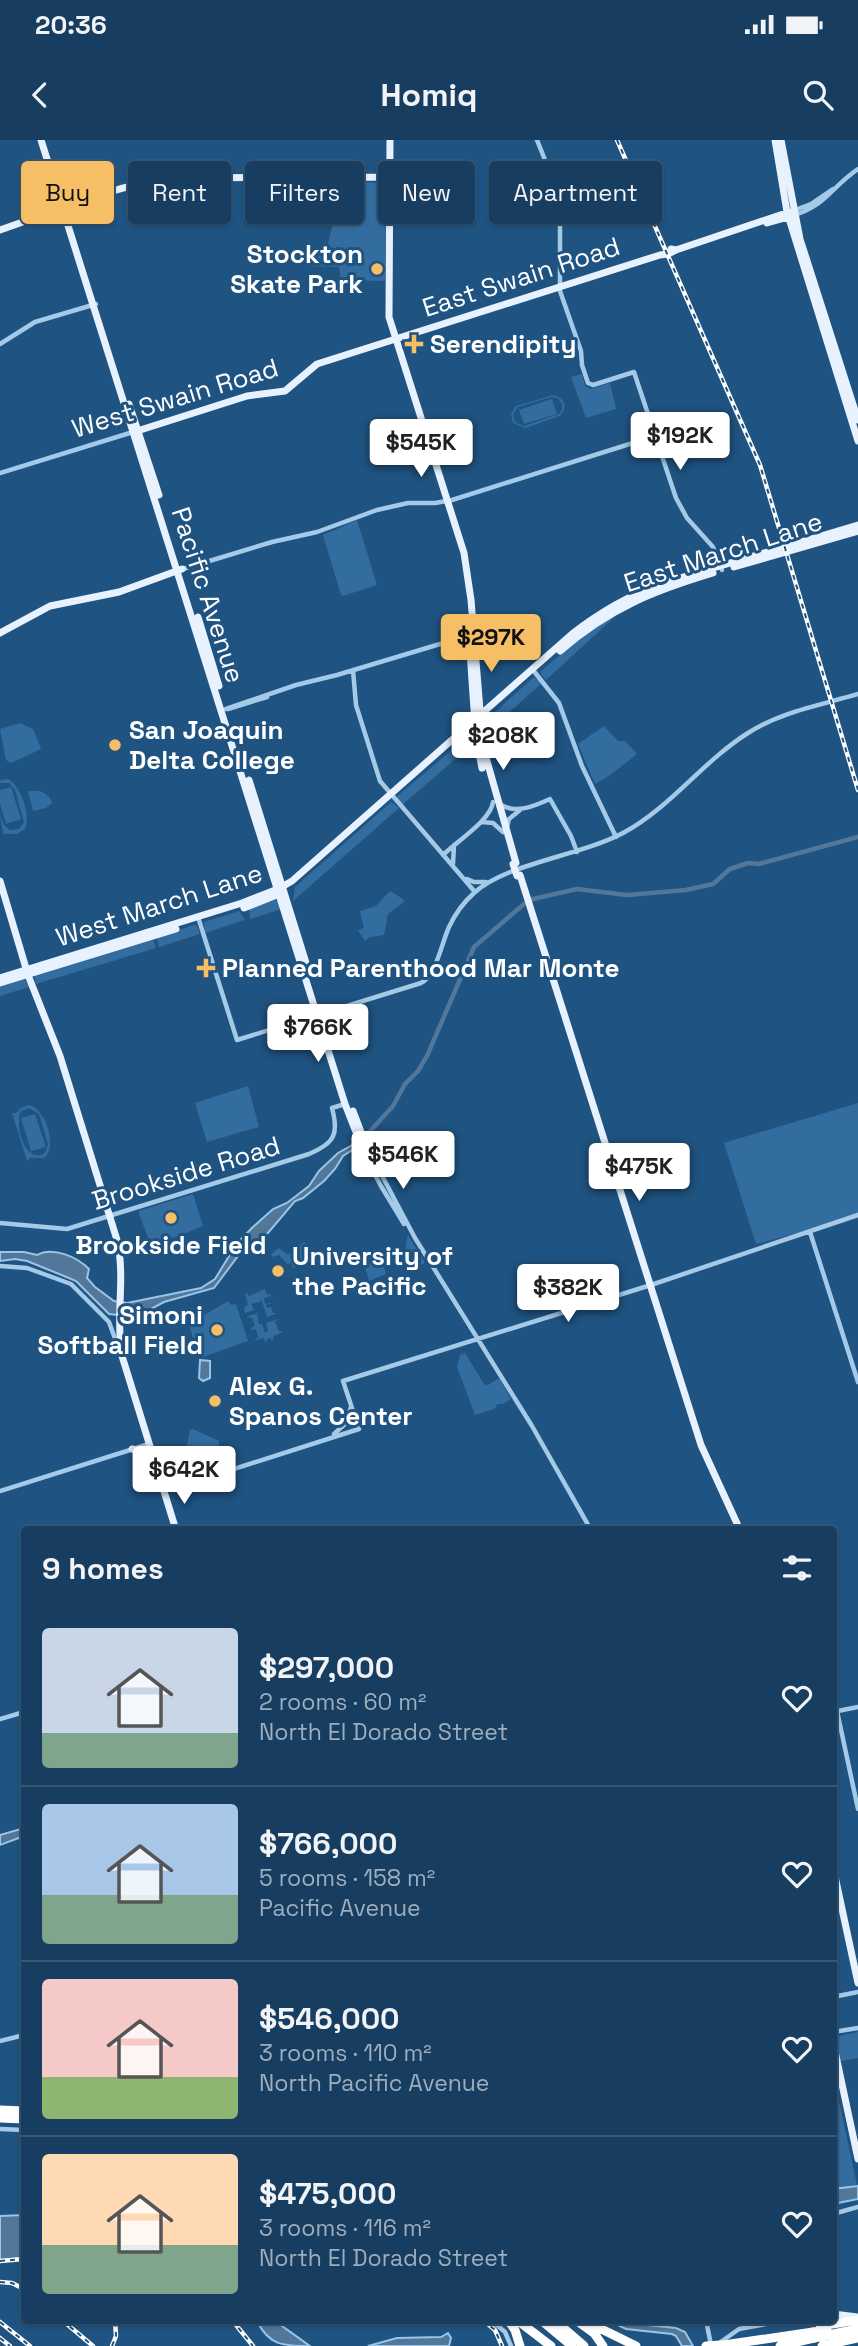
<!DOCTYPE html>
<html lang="en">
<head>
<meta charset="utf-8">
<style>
  body { margin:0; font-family:"Space Grotesk",sans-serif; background:#204567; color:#f1f3f6; height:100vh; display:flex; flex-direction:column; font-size:26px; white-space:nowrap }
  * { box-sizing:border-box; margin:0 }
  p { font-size:23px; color:#9eaebd }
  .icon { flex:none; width:38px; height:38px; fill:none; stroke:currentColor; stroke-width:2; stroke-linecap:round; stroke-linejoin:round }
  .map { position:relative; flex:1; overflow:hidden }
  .drawer { position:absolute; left:21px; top:1386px; width:816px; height:798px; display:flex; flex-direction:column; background:#173e61; border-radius:7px; box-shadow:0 2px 5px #0004,0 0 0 2px #365776 }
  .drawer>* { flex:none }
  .top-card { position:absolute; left:21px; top:21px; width:817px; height:63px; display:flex; gap:14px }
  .price { position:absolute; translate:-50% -60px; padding:0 16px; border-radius:7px; background:#fff; color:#222; font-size:23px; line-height:46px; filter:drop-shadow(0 2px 4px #0008) }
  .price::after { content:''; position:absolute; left:50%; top:42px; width:21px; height:16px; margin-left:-10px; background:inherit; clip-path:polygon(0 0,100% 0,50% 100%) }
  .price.selected { background:#f6be65; color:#111 }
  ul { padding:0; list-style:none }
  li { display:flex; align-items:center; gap:21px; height:175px; padding:0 21px }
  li+li { border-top:2px solid #365776 }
  li span { display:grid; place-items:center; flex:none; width:196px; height:140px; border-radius:7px; color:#555 }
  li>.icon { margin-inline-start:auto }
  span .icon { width:84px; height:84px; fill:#fffc; stroke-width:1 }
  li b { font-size:30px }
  h2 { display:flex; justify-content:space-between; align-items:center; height:84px; padding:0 21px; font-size:30px }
  .pill { padding:0 24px; border-radius:7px; background:#173e61; box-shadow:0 2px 5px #0004,0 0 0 2px #365776; font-size:24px; line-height:63px }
  .pill.selected { background:#f6be65; color:#111 }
  .status { display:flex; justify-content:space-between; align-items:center; height:49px; padding:0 35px; background:#173e61; direction:ltr }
  .status svg { height:19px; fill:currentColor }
  header { display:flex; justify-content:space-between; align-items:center; height:91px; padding:0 21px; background:#173e61; font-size:32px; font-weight:600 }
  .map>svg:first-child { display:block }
  .green { fill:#336d9f; fill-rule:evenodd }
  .water { fill:#527799; stroke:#98c6ea; stroke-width:2 }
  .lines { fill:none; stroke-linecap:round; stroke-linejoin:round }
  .river { stroke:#527799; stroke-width:4.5 }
  .minor { stroke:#a5cae8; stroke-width:4.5 }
  .major { stroke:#e7f2fe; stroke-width:7 }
  .highway { stroke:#fff; stroke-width:9 }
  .rail-casing { stroke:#fff; stroke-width:4.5 }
  .rail { stroke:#1f5381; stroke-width:2; stroke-dasharray:5; stroke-linecap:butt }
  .major-bridge { stroke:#e7f2fe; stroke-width:7 }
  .highway-bridge { stroke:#fff; stroke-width:9 }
  .poi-dot { fill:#f6be65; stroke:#1f5381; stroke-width:2.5 }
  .labels { text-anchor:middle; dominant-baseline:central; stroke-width:6; stroke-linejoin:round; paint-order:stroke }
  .poi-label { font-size:26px; font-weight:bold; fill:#fff; stroke:#1f5381; text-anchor:start }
  .street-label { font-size:26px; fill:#fff; stroke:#1f5381 }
</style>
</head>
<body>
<div class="status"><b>20:36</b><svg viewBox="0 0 49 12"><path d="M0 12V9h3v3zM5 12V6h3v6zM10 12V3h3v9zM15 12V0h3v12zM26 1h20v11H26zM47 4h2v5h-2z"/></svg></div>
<header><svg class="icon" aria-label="back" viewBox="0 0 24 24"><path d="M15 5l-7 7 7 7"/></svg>Homiq<svg class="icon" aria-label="search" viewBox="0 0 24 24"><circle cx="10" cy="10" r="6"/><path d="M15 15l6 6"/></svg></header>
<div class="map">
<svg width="858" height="2206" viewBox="0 0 858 2206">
  <rect width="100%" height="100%" fill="#1f5381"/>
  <path class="green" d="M327,41L386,43L385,141L341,140L339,127L309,126L327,108L332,87L326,63Z
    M582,234L585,246L590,249L610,243L616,269L586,278L571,237Z
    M553,255C565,257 568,268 560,276L525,288L513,283L511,274L516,266ZM551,257L558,258L562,264V270L559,274L524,286L515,282L513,274L518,267Z
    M552,259L557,274L524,284L519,270Z
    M357,380L377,445L343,456L341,455L323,395Z
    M643,460L619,473L546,540L541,534V531L588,491Z
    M534,537L542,543L486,593L485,581Z
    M20,583L33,589L41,609L11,623L6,620L0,589Z
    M604,586L618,601H625L637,614L609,636L595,644L578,604Z
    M471,594L474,603L402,665L396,657Z
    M8,639C21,646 31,675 25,689L17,694H3L0,674L4,685L10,690L19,689L24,682L15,650L9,643H0V640Z
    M11,647L21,679L6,684L0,664V650Z
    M28,651C40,650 48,652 52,663L46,668L33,671Z
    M391,662L399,668L293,761L295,747Z
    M390,751L403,759L404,762L388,774L384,795L370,797L365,801L358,790L364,788L360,771L376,766Z
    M275,760L279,762L282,769L250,779L249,768Z
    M239,771L245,780L205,793L204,782Z
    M194,785L197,786L200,794L159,807L157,797Z
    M153,799L156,808L36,844L34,835Z
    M24,838L29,847L0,856V846Z
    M248,946L259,987L207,1002L195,963Z
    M858,963V1073L809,1090L756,1104L724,1003Z
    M29,965C46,969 58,1007 44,1018H30L27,1021L12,973H16L21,968ZM29,968L39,974L48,1004L45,1013C25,1025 14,985 21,971Z
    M35,974L46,1007L31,1011L21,978Z
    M193,1054L203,1086L176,1097L150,1103L138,1071Z
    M408,1095L425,1123L417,1126C405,1117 404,1109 408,1095Z
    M304,1102L320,1119L293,1128L291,1123L287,1124L279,1115L273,1117L271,1114L279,1108L288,1115Z
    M379,1113L381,1118L378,1123L383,1124L386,1134L369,1141L363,1119Z
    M265,1149L267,1155L270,1154L271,1156L264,1158L265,1164L275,1162L266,1165L267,1168L271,1167L273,1173H277L267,1177L262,1161L251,1164L254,1170L245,1173L244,1167L248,1165L245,1154L247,1153L249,1156Z
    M228,1161L231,1165L236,1164L248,1201L203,1217L197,1213L189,1184Z
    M257,1173L259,1184H262L265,1193L268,1191L266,1183L278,1179L275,1182L279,1191L284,1192L273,1196L274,1199L271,1200L270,1197L265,1202L264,1198L254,1201L258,1197L256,1189L252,1190L251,1188L255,1186L252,1178L246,1177Z
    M465,1213L484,1244L488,1245L499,1238L511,1259L503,1264H498L494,1269L475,1275L457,1227L460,1215Z
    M193,1289L219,1301V1312L213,1323L196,1326L184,1320L190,1290Z
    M858,1892V1918L840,1921L835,1897Z
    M833,1933L857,2045L833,2049Z"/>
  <path class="water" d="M356,1003L357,1007L343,1016L335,1029L324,1041L303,1058L295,1061L268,1093L244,1108L214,1148L164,1162L136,1177L109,1174L76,1141L64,1136L27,1121L15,1119L0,1121V1112H24L37,1115C53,1106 77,1117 89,1129L87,1138L95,1147L114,1161L127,1163L201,1148L215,1139L237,1103L253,1087L273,1069L287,1063L309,1046L319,1031L338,1013Z
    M200,1220L210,1221V1238L203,1241L199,1238Z
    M24,1688V1696L0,1705V1695Z
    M858,2046V2059L833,2064V2049Z
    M24,2075V2118L0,2120V2076Z
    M257,2181H275L310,2206C284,2206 269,2206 257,2181Z
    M609,2181L676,2188L685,2192L693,2206H682L676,2196L672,2194L626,2189Z
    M448,2193L451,2198L449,2206H368L397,2198L441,2197Z"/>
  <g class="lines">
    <path class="river" d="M363,999L393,966L405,944L418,931L427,916L474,807L524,764L533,759L577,749L627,755L686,750L713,744L730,729L748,723L759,724L858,697"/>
    <path class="minor" d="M537,0L557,50L560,73V151L581,211L582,225L588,243L593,245L634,232L676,358L687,378L713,407L722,430
      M795,70L811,64L833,49
      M795,75C829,63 831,47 858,29
      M0,204L35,182L96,164
      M0,333L133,292
      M183,429L272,402L317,392L377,370L408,363H435L452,360L655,296
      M353,530L356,565L380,641L475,752
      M533,530L559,563L582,626L616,697
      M226,569L296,545L337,535L470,495
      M228,569L267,557
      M501,665C517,674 534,666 550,659L571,696L577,712
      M482,682L493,683L503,692
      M507,687L509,679L520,670
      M443,715C457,701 491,680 493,662
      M453,724L454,705
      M467,739L474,742H486
      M198,777L237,900L421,843C436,836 442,802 449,787C455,774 464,762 474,753C507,723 580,716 623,693C670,668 702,622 748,593C780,572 821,565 858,554
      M370,1013L415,1098L532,1286L591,1390
      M365,1016L381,1046L404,1084
      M0,1083L67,1089L309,1014C335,1003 339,994 332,968L345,964
      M810,1092L858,1242
      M0,1126L27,1128L71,1144L109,1182L121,1215
      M334,1294L346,1283L351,1267
      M159,1330L169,1339L187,1344L359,1289L343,1241L651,1145L858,1075
      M0,1351L149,1304
      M837,1571L858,1669
      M833,1572L858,1567
      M0,1579L24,1572
      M833,1857L858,1852
      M833,1892L858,1888
      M0,1901L24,1895
      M0,1989L24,1990
      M833,2074L858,2067
      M491,2180L505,2192L511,2206
      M706,2180L711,2205
      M718,2204L739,2189L788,2180"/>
    <path class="major" d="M41,0L345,964L365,1015
      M390,0L389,177L464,413L471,460L483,607L516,723
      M775,0L787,72L858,301
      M781,0L800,99L858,280
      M767,83L792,76
      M0,90C55,71 111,47 169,38L390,37
      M671,109L676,110L789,72
      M129,264L159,355
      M134,292L247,256L285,251L317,224L660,115L668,114L676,110
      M734,427L858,391
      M198,477L219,546
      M0,493L50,466L119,452L182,429
      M469,497L476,598L482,628
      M560,511C608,469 653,451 713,433
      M249,640L307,826
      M520,735L701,1305L740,1390
      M0,741L28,835L60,916L117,1100C126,1138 115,1177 122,1216L176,1390
      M244,768L282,753
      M0,838L242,763L278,749L292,741L572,494C600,472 630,455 663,443L858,385
      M0,843L176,789
      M353,971L369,1013
      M132,1309L145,1312L154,1318
      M833,1727L858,1843
      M833,1902L858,2019
      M833,2174L858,2177
      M818,2180L824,2206"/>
    <path class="highway" d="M0,1970L24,1971
      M0,1978L24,1979
      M508,2180L515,2190L520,2206
      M517,2180L551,2206
      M541,2180L572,2206
      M554,2180L584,2206
      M576,2180L594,2193L603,2206
      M583,2180L636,2206
      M826,2185L858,2180
      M828,2195L858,2189
      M830,2204L858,2198
      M717,2206L813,2192
      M780,2206L814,2198"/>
    <g class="rail-casing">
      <path id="rail" d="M617,0L760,325L858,650
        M0,2121L24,2119
        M0,2142L12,2143L24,2149
        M62,2180L93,2206
        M232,2180L253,2206
        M483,2180L495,2190L502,2206
        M0,2182L30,2206
        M0,2198L10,2206
        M112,2206L116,2196L115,2180"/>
    </g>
    <use href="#rail" class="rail"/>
    <path class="major-bridge" d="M513,724L517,736"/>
    <path class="highway-bridge" d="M813,2192L827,2190
      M814,2198L828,2195
      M706,2206L721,2205
      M822,2206L830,2204"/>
  </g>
  <g class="poi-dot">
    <circle cx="377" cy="129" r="7"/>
    <path d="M410.5 193.5h7v7h7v7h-7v7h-7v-7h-7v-7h7z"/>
    <circle cx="115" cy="605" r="7"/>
    <path d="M202.5 817.5h7v7h7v7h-7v7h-7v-7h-7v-7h7z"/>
    <circle cx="171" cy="1078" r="7"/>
    <circle cx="278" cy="1131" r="7"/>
    <circle cx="217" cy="1190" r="7"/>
    <circle cx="215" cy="1261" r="7"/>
  </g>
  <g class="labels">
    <g class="poi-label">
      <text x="363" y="114" text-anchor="end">Stockton<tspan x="363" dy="30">Skate Park</tspan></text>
      <text x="430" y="204">Serendipity</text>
      <text x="129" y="590">San Joaquin<tspan x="129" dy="30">Delta College</tspan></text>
      <text x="222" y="828">Planned Parenthood Mar Monte</text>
      <text x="171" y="1105" text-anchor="middle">Brookside Field</text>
      <text x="292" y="1116">University of<tspan x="292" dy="30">the Pacific</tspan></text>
      <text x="203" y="1175" text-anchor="end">Simoni<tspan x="203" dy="30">Softball Field</tspan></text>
      <text x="229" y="1246">Alex G.<tspan x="229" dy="30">Spanos Center</tspan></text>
    </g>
    <g class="street-label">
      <text transform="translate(521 137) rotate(-18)">East Swain Road</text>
      <text transform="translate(175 258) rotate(-17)">West Swain Road</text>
      <text transform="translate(723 412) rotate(-18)">East March Lane</text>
      <text transform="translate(208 455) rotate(72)">Pacific Avenue</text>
      <text transform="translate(159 765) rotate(-18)">West March Lane</text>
      <text transform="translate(186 1033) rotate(-17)">Brookside Road</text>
    </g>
  </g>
</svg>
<b class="price" style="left:680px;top:332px">$192K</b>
<b class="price" style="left:421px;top:339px">$545K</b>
<b class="price selected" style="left:491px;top:534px">$297K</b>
<b class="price" style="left:503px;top:632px">$208K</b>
<b class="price" style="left:318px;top:924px">$766K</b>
<b class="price" style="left:403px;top:1051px">$546K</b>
<b class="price" style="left:639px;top:1063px">$475K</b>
<b class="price" style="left:568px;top:1184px">$382K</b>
<b class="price" style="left:184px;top:1366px">$642K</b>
<div class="top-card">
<a class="pill selected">Buy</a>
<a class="pill">Rent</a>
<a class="pill">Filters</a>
<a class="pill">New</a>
<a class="pill">Apartment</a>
</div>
<section class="drawer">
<h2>9 homes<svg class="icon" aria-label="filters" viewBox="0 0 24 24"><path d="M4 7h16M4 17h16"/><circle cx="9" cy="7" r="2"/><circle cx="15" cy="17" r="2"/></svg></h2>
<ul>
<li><span style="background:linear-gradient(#c9d6e8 75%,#7fa58c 0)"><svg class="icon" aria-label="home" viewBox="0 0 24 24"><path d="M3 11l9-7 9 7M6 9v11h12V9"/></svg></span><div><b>$297,000</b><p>2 rooms · 60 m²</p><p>North El Dorado Street</p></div><svg class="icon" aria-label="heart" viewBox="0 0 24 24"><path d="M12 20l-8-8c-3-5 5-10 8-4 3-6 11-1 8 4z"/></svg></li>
<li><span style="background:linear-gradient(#a9c7e8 65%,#7fa58c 0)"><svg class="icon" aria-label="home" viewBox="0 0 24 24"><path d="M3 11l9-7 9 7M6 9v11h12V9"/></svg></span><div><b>$766,000</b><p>5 rooms · 158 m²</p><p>Pacific Avenue</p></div><svg class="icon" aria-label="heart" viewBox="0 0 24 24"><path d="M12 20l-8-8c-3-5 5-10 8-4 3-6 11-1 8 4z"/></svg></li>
<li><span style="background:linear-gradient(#f6c9c9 70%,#8fb573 0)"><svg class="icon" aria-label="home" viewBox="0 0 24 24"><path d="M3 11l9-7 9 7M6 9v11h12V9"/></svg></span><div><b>$546,000</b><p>3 rooms · 110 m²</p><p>North Pacific Avenue</p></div><svg class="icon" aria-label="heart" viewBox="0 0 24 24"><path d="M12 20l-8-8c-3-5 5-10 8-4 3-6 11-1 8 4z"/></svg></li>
<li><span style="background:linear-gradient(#ffd9b3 65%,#7fa58c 0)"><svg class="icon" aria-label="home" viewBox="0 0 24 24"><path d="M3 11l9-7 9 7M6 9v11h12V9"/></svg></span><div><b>$475,000</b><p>3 rooms · 116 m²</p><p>North El Dorado Street</p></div><svg class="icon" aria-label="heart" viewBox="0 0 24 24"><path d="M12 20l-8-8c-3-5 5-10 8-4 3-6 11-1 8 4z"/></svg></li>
</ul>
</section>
</div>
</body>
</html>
